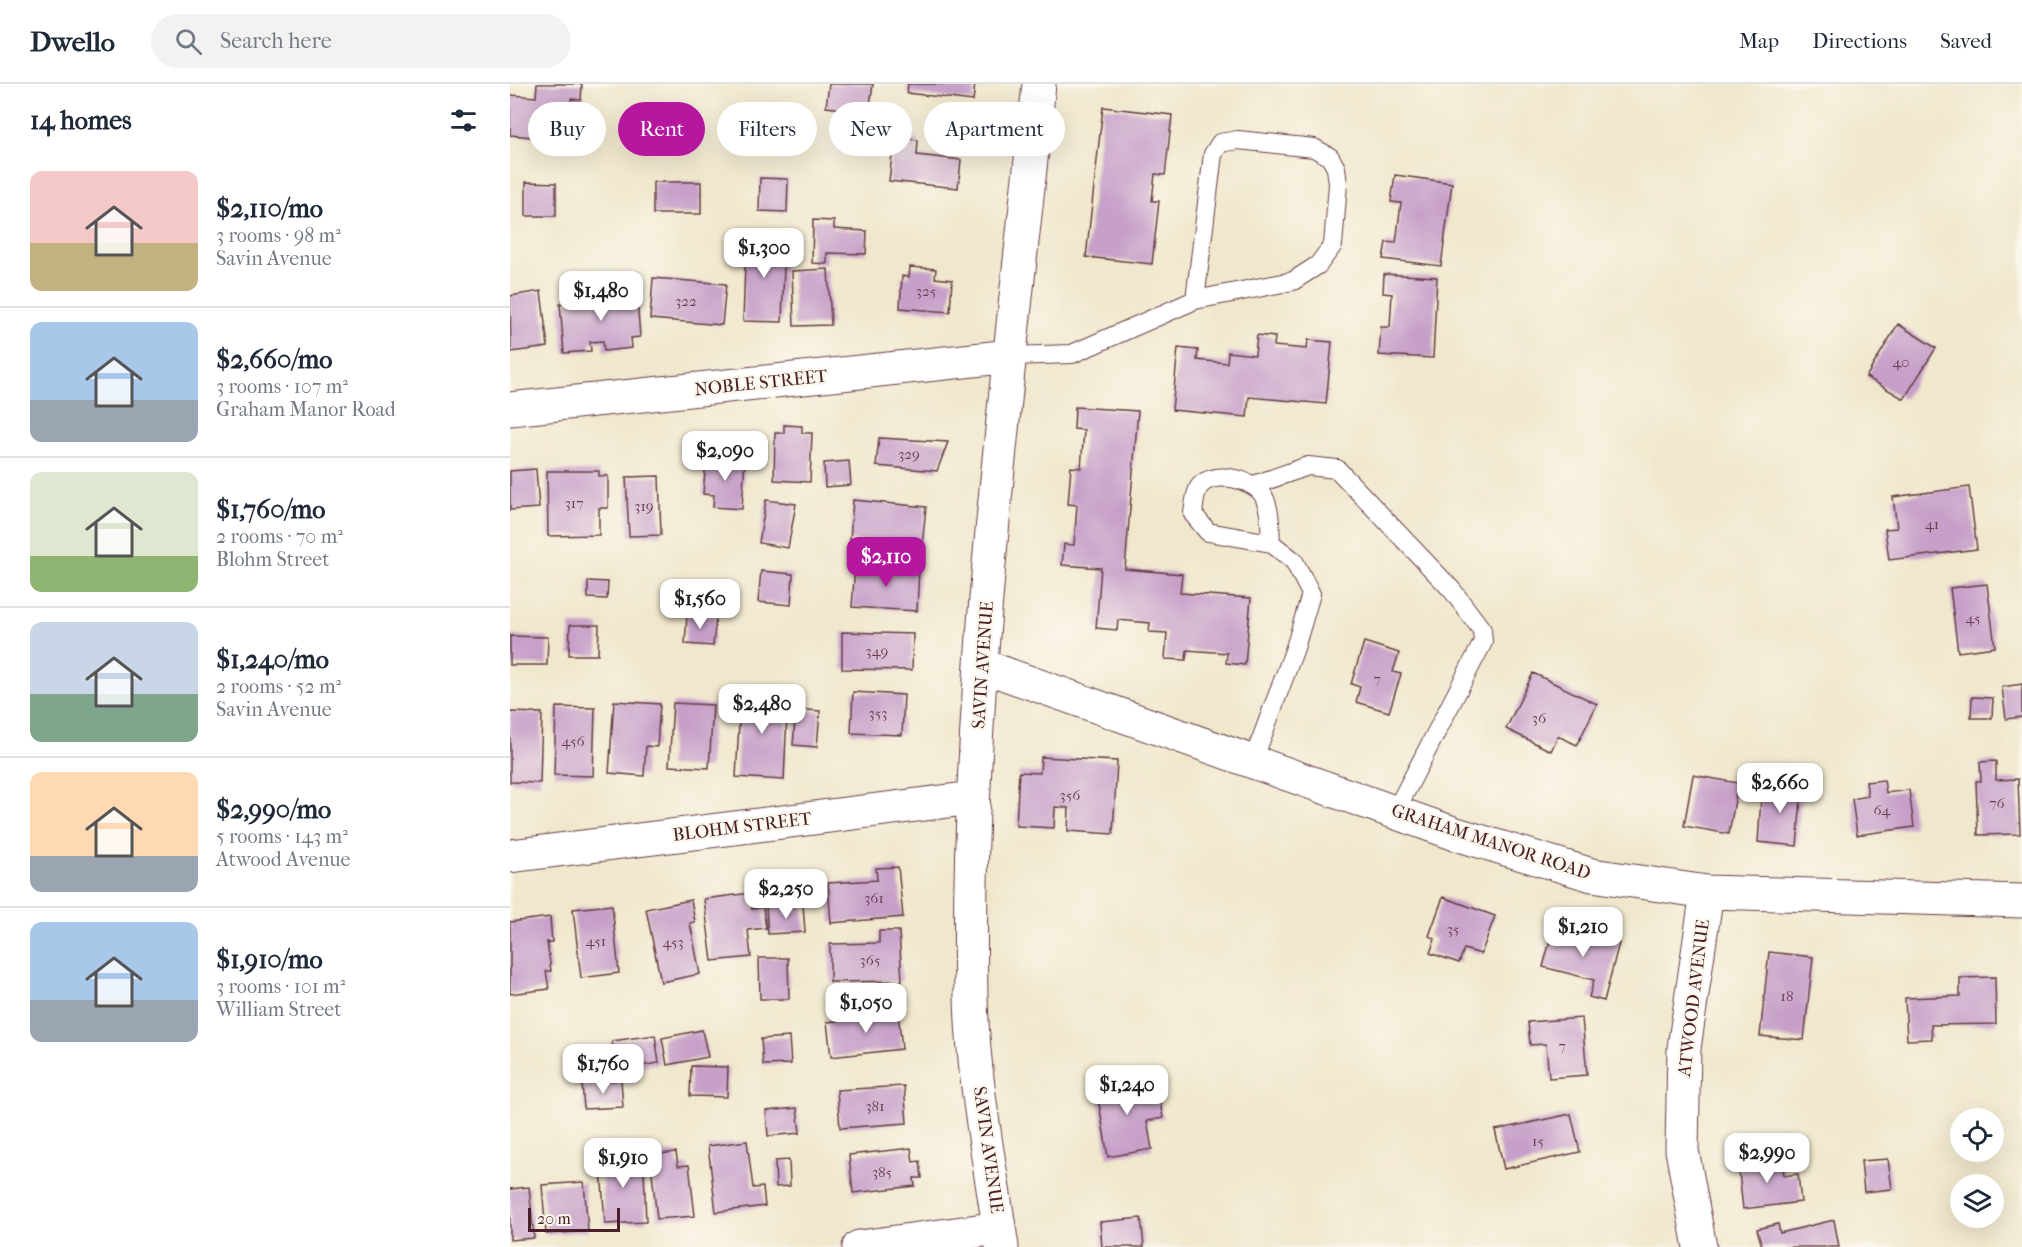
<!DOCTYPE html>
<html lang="en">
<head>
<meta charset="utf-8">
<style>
  body { margin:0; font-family:"IM FELL French Canon",serif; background:#f2f2f3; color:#1f2937; height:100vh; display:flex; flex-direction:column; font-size:22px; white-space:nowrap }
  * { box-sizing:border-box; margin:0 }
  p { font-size:20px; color:#747a83 }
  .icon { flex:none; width:33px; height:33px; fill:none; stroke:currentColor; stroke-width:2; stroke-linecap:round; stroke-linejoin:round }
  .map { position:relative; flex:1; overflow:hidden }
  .drawer { display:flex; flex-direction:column; background:#fff; width:510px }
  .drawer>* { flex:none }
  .banner { position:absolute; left:18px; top:18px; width:570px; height:54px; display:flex; gap:12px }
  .buttons { position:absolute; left:1440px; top:1024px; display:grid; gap:12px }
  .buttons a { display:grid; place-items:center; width:54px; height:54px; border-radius:50%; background:#fff; box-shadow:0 6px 24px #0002; font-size:30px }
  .scale { position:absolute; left:18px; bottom:15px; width:92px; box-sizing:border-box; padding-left:6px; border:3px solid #4a1f2b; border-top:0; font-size:16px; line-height:21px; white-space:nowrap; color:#4a1f2b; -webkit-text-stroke:4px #fbf7ec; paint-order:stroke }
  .price { position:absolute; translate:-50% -51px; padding:0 14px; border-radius:12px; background:#fff; color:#222; font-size:20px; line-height:39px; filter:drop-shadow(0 2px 3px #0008) }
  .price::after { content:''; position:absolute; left:50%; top:36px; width:18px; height:14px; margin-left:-9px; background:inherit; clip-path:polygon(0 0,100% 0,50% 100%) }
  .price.on { background:#b5179e; color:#fff }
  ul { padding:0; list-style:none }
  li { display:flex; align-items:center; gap:18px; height:150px; padding:0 30px }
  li+li { border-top:2px solid #e0e1e3 }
  li span { display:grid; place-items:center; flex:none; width:168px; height:120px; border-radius:12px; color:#555 }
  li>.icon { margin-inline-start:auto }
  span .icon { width:72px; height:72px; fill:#fffc; stroke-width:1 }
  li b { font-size:26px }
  h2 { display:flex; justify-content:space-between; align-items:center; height:72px; padding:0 30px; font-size:26px }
  .tag { padding:0 21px; border-radius:27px; background:#fff; box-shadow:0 6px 24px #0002; font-size:21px; line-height:54px }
  .tag.on { background:#b5179e; color:#fff }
  header { display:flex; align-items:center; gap:36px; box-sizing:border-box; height:84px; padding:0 30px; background:#fff; border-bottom:2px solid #e0e1e3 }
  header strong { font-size:28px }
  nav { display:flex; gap:33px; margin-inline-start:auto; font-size:21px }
  .search { width:420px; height:54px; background:#f2f2f3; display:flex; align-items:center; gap:15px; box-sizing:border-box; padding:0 21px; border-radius:33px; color:#747a83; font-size:22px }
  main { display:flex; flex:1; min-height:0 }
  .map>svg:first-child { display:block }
  .building { fill:#c7a0c9 }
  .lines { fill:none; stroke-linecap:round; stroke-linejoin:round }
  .lane-casing { stroke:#633d43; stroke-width:20 }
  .street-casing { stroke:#633d43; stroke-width:35 }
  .lane { stroke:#fff; stroke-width:18 }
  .street { stroke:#fff; stroke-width:33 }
  .labels { text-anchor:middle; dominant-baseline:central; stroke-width:5; stroke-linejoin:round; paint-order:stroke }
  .number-label { font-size:15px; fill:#693f52 }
  .street-label { font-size:18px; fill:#4a1f2b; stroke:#fbf7ec }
</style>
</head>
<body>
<header>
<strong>Dwello</strong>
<div class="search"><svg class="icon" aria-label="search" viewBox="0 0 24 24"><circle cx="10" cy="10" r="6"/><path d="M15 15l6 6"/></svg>Search here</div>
<nav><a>Map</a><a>Directions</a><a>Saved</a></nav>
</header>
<main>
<section class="drawer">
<h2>14 homes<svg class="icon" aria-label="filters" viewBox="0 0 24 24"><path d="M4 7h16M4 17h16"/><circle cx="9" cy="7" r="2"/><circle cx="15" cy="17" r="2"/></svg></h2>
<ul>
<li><span style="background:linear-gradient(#f6c9c9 60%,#c2b280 0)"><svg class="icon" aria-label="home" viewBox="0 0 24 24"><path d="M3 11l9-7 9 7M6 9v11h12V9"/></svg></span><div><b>$2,110/mo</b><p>3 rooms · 98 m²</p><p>Savin Avenue</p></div></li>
<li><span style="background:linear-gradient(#a9c7e8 65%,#9aa5b1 0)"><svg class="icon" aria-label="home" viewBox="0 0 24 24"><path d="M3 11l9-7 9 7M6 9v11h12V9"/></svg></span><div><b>$2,660/mo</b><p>3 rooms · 107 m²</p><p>Graham Manor Road</p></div></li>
<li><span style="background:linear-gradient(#dfe7d0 70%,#8fb573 0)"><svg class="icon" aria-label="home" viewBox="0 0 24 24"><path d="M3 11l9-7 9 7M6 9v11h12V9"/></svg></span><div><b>$1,760/mo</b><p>2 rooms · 70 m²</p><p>Blohm Street</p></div></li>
<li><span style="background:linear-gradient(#c9d6e8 60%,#7fa58c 0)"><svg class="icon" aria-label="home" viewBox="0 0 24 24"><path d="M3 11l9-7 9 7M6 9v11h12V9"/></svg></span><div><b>$1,240/mo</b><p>2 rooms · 52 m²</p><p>Savin Avenue</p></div></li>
<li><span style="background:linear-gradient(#ffd9b3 70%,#9aa5b1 0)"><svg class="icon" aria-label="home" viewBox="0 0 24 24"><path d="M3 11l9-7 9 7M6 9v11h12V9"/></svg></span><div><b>$2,990/mo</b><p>5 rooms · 143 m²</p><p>Atwood Avenue</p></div></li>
<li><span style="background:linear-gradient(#a9c7e8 65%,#9aa5b1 0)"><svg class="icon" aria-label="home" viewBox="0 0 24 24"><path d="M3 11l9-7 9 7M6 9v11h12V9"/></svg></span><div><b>$1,910/mo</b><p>3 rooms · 101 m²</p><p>William Street</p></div></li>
</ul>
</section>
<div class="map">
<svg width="1512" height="1163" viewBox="0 0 1512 1163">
  <rect width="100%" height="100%" fill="#fbf7ec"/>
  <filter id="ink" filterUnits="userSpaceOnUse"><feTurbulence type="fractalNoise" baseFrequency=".0167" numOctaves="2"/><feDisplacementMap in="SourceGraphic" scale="12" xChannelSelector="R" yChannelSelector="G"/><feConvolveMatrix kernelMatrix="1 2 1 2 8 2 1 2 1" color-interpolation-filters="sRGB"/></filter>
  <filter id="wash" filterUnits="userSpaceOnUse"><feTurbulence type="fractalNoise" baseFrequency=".008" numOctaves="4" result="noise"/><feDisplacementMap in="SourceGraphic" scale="24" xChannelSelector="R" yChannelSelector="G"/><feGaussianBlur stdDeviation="1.35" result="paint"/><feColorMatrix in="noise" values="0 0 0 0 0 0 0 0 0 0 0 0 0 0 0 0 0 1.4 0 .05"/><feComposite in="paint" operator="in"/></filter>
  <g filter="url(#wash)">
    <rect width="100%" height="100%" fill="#f0e7cc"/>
    <g id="blocks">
      <path class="building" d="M27,0H72L71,16L61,15L58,56L0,51V11L26,13Z
        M319,0H363L359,28L316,23Z
        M398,0H465L463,17L397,9Z
        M593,23L662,31L655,91L645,90L642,117H649L642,180L576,173Z
        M384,53L408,56L407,71L451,76L448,104L379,97Z
        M885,91L942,99L931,182L873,175L876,158L886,159L891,119L881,118Z
        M250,94L278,95L277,128L249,127Z
        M16,98L46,99V132H16Z
        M143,98H191V130H143Z
        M303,136L324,137V145L357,147L356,170L317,169V180L302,179Z
        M236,152L275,153L272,238L233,237Z
        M400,183L426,185L425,194L442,196L440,228L390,224L392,192L399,193Z
        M318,185L321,241L284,242L282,187Z
        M874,190L927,193L923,274L869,271L871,243H880L882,210L873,209Z
        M143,194L216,200L212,241L140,235Z
        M110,199L112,216L127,215L130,253L121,254L122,264L94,267L93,257L80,258L81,267L54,269L50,220L95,217L94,201Z
        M31,207L38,263L1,268L0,212Z
        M1388,240L1426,264L1394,315L1356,293Z
        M747,251L765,253L764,262L797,265L798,256L822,258L816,320L739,313L737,333L662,326L668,264L688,266L687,276L717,279L718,268L745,271Z
        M565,323L628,327L615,485L672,490L670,509L741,514L735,581L716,579L717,569L677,566L676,576L655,575L657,549L639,548L640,539L608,536L607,546L586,544L591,484L552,481L554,460L564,461L567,421L558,420L561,383L571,384L574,346L564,345Z
        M274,341L292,342V349H302L300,398L264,396L265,349H274Z
        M369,354L438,358L427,387L366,382Z
        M205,372L235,374L232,425L203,423L204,411L193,410L196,377L205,378Z
        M339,377L341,401L315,403L314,379Z
        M26,385L29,424L0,426V387Z
        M37,387H89V392H98V424H89V451L38,452Z
        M149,392L151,451L119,452L116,393Z
        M1459,403L1467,465L1379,476L1375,445L1387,444L1383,413Z
        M256,416L286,420L278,464L249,459Z
        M343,416L416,423L412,463L340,456Z
        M345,481L409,484L407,527L342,523Z
        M251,487L283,490L281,521L248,518Z
        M78,497L98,498L97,515L78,514Z
        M1477,500L1485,563L1448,568L1440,504Z
        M177,531L206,533L203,562L175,560Z
        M60,541H89L88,571H59Z
        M332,548L403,550L402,586L332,585Z
        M0,552L38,553L37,581H0Z
        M854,558L889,569L883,588L891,590L879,628L846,618L850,603L841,600Z
        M1023,589L1087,620L1067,661L1048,652L1041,667L996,645Z
        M1512,600V633L1496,635L1492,603Z
        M231,605L278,608L274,696L226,693Z
        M343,608L394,611L392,651L341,649Z
        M1462,613L1483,614L1482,634H1461Z
        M104,617L150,620L147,663L136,662L134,692L99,689Z
        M163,619L203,621L199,684L159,682Z
        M46,623L85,624L83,692L44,691Z
        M286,625L310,627L307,663L283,661Z
        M0,628L32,629L30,699L0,698Z
        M531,673L607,677L603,750L558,747L559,724L545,723L544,744L506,742L509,688L530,689Z
        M1486,677V696L1508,695L1510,750L1468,751L1466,697H1471L1470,678Z
        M1183,691L1228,699L1219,750L1174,742Z
        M1374,696L1376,709L1399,706L1404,743L1347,751L1342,715L1358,712L1356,698Z
        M1252,699L1292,703L1287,762L1248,758Z
        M388,783L393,833L321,839L318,799L367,796L366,784Z
        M241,809L242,825L253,823L256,844L238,846L241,873L202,877L194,815Z
        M933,813L985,832L971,870L954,865L949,879L920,869L925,855L919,852Z
        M181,816L185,838L180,839L190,890L151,898L136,825Z
        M102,821L109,889L71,894L63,825Z
        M293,821L295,848L258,850L256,823Z
        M40,833L42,858H37L41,887H36L39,905L0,910V838Z
        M1044,842L1109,859L1094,917L1079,913L1084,896L1033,883Z
        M369,847H389L392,897L320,898V860L369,859Z
        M1259,868L1303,873L1294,956L1250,952Z
        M249,874H278L279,915H250Z
        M1485,893L1486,940L1421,941L1422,955L1397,956L1395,914L1450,912V894Z
        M387,918L392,965L321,973L317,938L372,932L370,920Z
        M1072,934L1077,991L1039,994L1036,960L1020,961L1018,938Z
        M192,946L198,973L157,981L152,954Z
        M145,951L149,979L106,986L102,957Z
        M279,953L281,980L253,981L251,955Z
        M181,982L218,983L217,1013L180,1012Z
        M618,992L621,1008L647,1003L653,1034L637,1037L642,1065L598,1073L588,1014H592L590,997Z
        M111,996L113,1023L74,1025L72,999Z
        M394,1002L397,1039L330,1044L327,1006Z
        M287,1024L290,1049L258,1052L256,1027Z
        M1061,1030L1070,1068L994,1085L985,1046Z
        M237,1057L243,1104L253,1103L255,1122L206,1128L198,1062Z
        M401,1064L403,1078L410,1077L412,1094H404L405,1102L343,1109L339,1071Z
        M166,1068L168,1082L179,1081L185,1132L147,1135L140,1071Z
        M126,1069L127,1087L134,1086L136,1138L95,1140L90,1071Z
        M1272,1074L1274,1092L1288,1090L1291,1118L1233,1125L1228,1079Z
        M1378,1075L1382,1105L1354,1108L1351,1077Z
        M279,1076L280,1102L266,1103L265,1077Z
        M74,1098L78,1147L36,1150L32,1101Z
        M19,1103L24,1154L0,1156V1105Z
        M631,1134L634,1163H592L590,1138Z
        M1324,1136L1329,1163H1252L1247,1145L1268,1140L1270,1149Z"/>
    </g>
  </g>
  <g filter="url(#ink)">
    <use href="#blocks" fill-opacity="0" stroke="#633d43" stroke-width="1.5"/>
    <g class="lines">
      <g class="lane-casing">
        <path id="lane" d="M501,272L562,270L685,216L783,197L808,181L823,161L828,100L826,84L820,73L804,64L728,56L710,59L703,70L685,216
          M744,401L798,382L827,385L942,506L972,546L973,558L885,728
          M743,677L785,564L801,510L784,477L761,459L698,448L683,430C684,422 685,409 689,403C702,385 746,395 754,413C761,427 760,444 761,459"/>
      </g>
      <g class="street-casing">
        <path id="street" d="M0,325L501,272
          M473,582L943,749L1082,791L1197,808L1512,817
          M0,772L463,714
          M349,1163L489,1144
          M492,1163C480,1080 463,997 461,913C455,609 498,301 529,0
          M1190,1163L1172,1066L1174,964L1197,808"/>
      </g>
      <use href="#lane" class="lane"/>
      <use href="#street" class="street"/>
    </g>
  </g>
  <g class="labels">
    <g class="number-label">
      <text x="416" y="207">325</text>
      <text x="176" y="217">322</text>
      <text x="1391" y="278">40</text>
      <text x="399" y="370">329</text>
      <text x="64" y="419">317</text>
      <text x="134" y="422">319</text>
      <text x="1422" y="440">41</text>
      <text x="1463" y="534">45</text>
      <text x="367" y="567">349</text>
      <text x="867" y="595">7</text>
      <text x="368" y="629">353</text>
      <text x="1029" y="634">36</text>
      <text x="63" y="657">456</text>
      <text x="560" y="711">356</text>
      <text x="1487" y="719">76</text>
      <text x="1372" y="726">64</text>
      <text x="364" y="814">361</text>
      <text x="943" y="845">35</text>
      <text x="86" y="857">451</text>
      <text x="163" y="858">453</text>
      <text x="360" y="876">365</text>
      <text x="1277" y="912">18</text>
      <text x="1052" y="962">7</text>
      <text x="365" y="1022">381</text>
      <text x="1028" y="1057">15</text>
      <text x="372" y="1088">385</text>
    </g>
    <g class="street-label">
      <text transform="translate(251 299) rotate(-6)">NOBLE STREET</text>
      <text transform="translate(473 581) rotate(-86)">SAVIN AVENUE</text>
      <text transform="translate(232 743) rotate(-7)">BLOHM STREET</text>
      <text transform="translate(981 758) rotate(18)">GRAHAM MANOR ROAD</text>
      <text transform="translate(1184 914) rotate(-83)">ATWOOD AVENUE</text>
      <text transform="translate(478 1066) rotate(82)">SAVIN AVENUE</text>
    </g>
  </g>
</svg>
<div class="buttons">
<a><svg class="icon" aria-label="locate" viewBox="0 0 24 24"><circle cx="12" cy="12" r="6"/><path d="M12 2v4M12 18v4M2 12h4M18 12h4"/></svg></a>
<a><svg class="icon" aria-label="layers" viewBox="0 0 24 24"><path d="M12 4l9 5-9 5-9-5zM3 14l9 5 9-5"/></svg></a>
</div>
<div class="scale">20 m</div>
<b class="price" style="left:254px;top:195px">$1,300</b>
<b class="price" style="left:91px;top:238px">$1,480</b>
<b class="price" style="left:215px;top:398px">$2,090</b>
<b class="price on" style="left:376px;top:504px">$2,110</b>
<b class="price" style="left:190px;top:546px">$1,560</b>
<b class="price" style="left:252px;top:651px">$2,480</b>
<b class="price" style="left:1270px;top:730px">$2,660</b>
<b class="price" style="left:276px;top:836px">$2,250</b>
<b class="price" style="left:1073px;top:874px">$1,210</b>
<b class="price" style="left:356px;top:950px">$1,050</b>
<b class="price" style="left:93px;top:1011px">$1,760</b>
<b class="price" style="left:617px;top:1032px">$1,240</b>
<b class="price" style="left:1257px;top:1100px">$2,990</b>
<b class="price" style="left:113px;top:1105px">$1,910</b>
<div class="banner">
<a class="tag">Buy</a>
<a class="tag on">Rent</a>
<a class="tag">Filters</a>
<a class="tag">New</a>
<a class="tag">Apartment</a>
</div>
</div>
</main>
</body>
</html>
